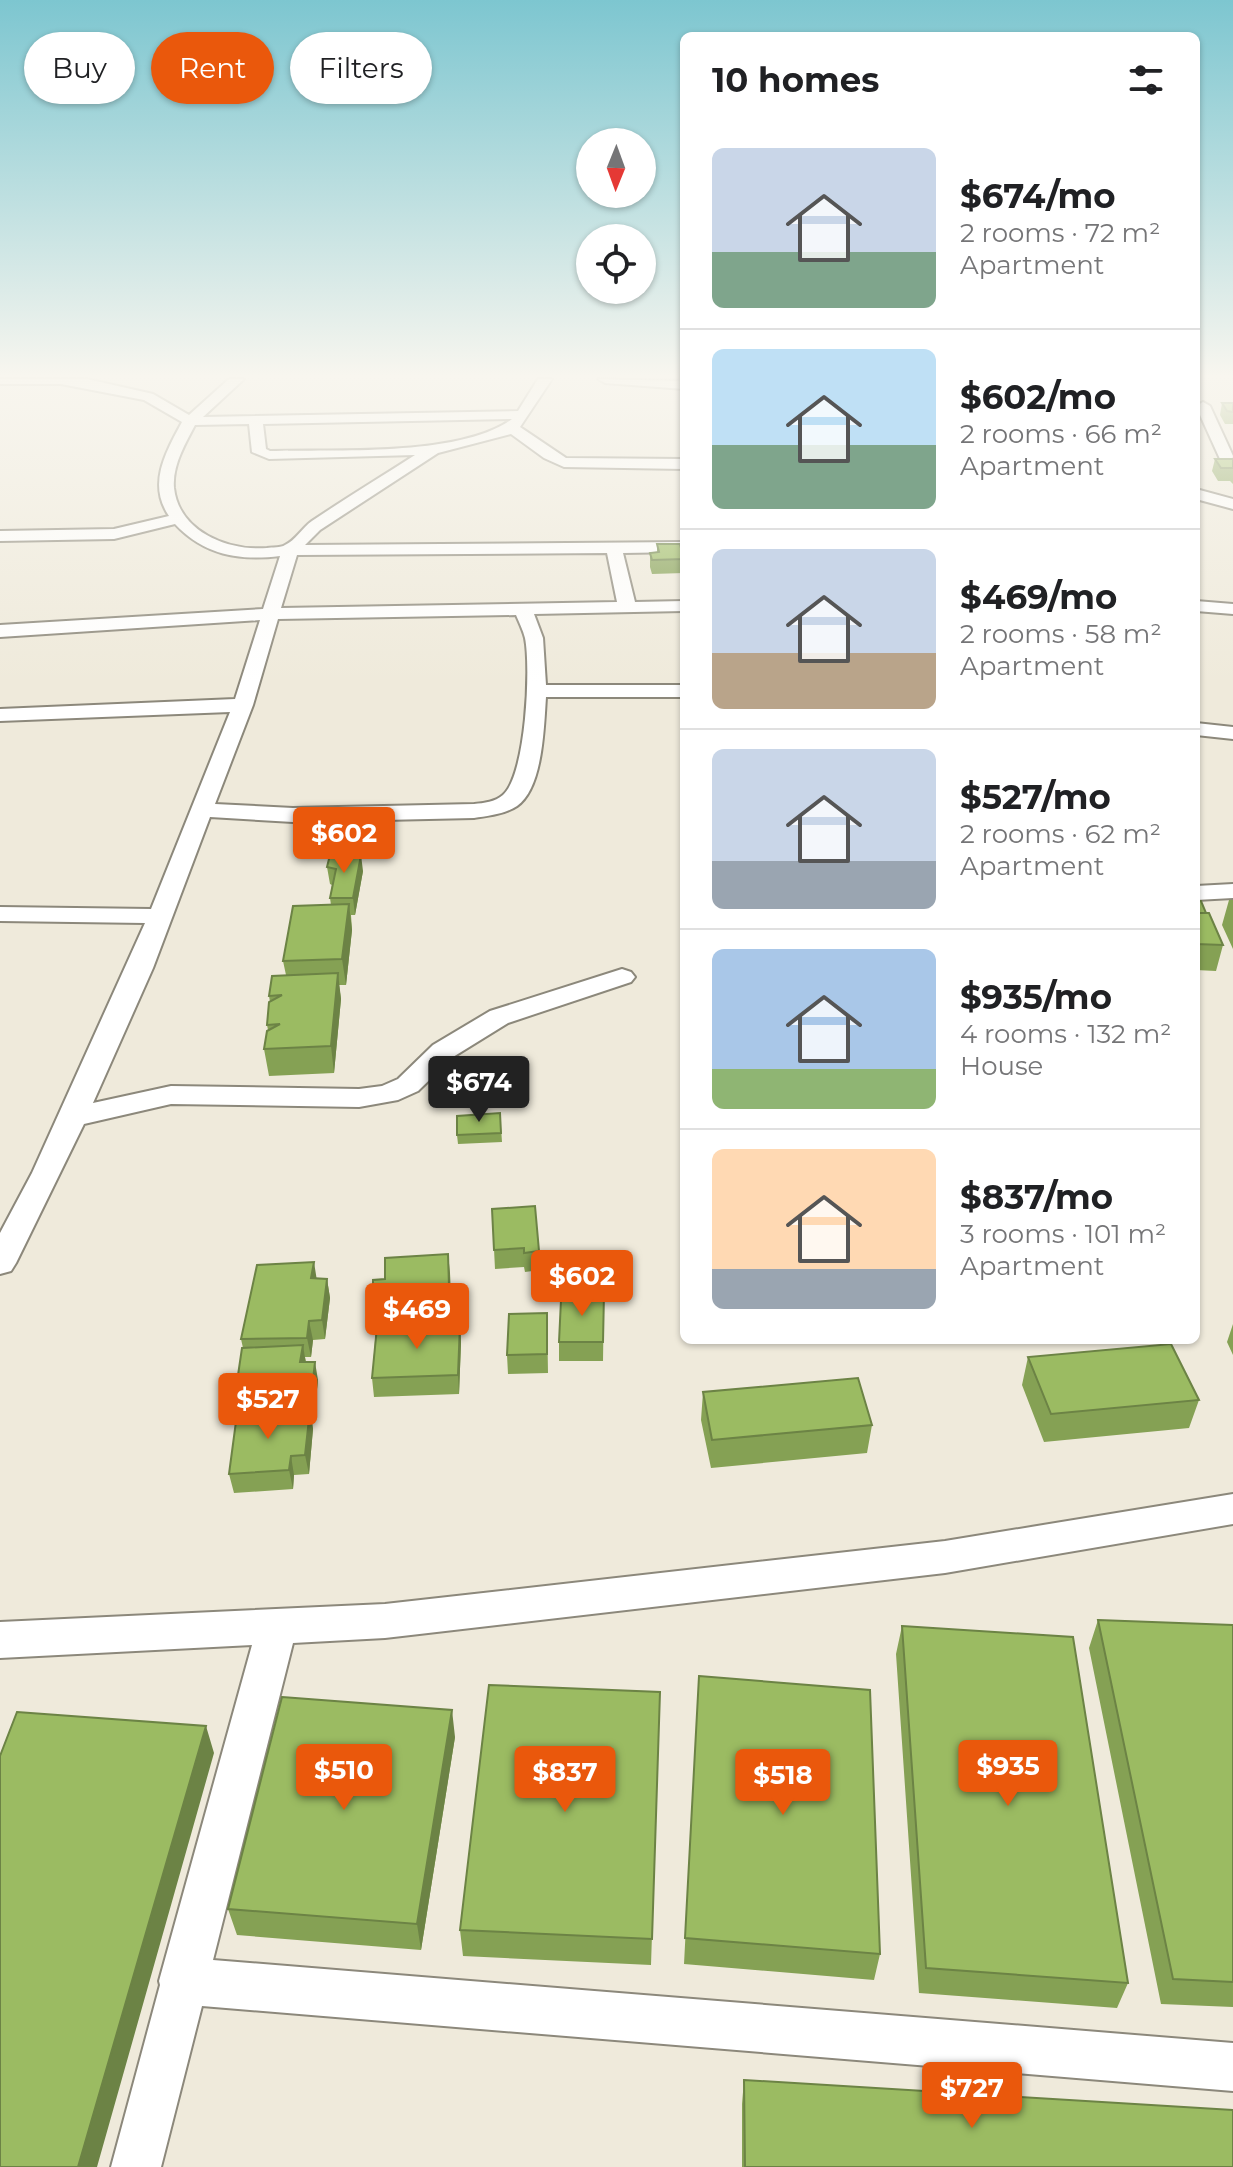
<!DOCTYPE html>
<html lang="en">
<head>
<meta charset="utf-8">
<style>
  body { margin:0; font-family:Montserrat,sans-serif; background:#f6f6f6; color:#202124; height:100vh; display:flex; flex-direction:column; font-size:30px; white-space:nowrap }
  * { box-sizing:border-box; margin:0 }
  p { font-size:26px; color:#757577 }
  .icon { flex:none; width:44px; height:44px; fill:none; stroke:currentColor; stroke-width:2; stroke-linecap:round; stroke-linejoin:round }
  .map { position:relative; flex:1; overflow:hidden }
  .drawer { position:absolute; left:680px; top:32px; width:520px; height:1312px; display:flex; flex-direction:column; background:#fff; border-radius:12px; box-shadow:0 2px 6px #0004 }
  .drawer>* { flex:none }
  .top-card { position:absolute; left:24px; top:32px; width:536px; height:72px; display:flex; gap:16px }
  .needle { width:52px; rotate:181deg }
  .controls { position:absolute; left:576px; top:128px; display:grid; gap:16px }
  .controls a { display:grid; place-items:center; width:80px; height:80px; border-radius:50%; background:#fff; box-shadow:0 2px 6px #0004; font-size:40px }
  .price { position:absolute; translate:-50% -68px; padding:0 18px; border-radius:8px; background:#ea580c; color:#fff; font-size:26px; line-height:52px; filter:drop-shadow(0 2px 4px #0008) }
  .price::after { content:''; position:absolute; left:50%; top:48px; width:24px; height:18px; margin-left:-12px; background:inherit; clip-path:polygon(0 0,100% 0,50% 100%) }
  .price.selected { background:#222; color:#fff }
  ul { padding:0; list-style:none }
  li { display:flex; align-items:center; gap:24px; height:200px; padding:0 32px }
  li+li { border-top:2px solid #e0e0e0 }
  li span { display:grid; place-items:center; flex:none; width:224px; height:160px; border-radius:12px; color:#555 }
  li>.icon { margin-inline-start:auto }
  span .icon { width:96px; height:96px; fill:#fffc; stroke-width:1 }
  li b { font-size:34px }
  h2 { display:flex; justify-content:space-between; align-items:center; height:96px; padding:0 32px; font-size:34px }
  .pill { padding:0 28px; border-radius:36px; background:#fff; box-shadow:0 2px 6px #0004; font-size:28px; line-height:72px }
  .pill.selected { background:#ea580c; color:#fff }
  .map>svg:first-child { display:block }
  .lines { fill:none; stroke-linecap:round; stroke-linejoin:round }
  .street-casing { stroke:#8c887b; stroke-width:4 }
  .street { fill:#fff; fill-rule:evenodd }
  .wall { fill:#85a154 }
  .shaded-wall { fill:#6c8345 }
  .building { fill:#9bbb62; stroke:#6c8345; stroke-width:2 }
</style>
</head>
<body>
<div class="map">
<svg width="1233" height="2167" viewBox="0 0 1233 2167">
  <rect width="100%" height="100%" fill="#efeadb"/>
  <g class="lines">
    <g class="street-casing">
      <path id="street" d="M0,379H87L153,394L189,415L229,379H244L203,417L518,411L538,379H552L520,427L566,458L684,459V469L564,467L544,458L511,434L438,453L320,530L305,545L684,542V552L623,553L635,602L684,601V611L534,614L543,638L546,685H684V697H546C544,726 543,788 517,806C505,814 488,816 474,818L293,822L210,817L153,968L93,1103L171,1086L359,1089L382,1086L398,1079L433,1045L490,1011L622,969L631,972L635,977L631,982L508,1023L453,1057L418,1091L398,1100L359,1107L171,1104L84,1124L16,1263L11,1271L0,1274V1233L32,1173L145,923L0,921V907L151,909L230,712L0,721V709L235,699L260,620L0,637V625L263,609L280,556C239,561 204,555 175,524L114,539L0,541V531L114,529L169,516C147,484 166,452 182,422L144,400L61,384H0ZM512,419C460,457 335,449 270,451L266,449L263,424ZM249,424L252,452L269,459L415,455C381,477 346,498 312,521C303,527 295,541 285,545C281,548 272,547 267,548C228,551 179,532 174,488C172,466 185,444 195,425ZM607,553L617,602L281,608L297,555ZM516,615C519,622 523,630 525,638C531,667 526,775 503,795C495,802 484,803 474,804L293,808L215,804L253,705L278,619Z
        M598,379L684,381V389L605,383Z
        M1203,402L1210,406L1233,456L1232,462H1222L1220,459L1196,406Z
        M1196,489L1233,499V509L1196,499Z
        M1196,601L1233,604V614L1196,611Z
        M1196,723L1233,727V739L1196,735Z
        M1233,884V898L1196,900V886Z
        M1233,1494V1524L945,1573L385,1638L293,1643L213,1960L1233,2043V2091L202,2006L161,2167H111L160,1985L159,1981L252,1645L0,1658V1622L385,1604L945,1541Z"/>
    </g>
    <use href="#street" class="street"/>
  </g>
  <path class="wall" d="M1222,403H1233V424H1225L1220,415Z
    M1215,459H1233V484L1230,481H1218L1212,471Z
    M657,544L684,548V573L652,574L650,567V553L657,552Z
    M327,867L363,871L355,915H351L352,930L346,985H339L341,999L334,1073L269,1076L264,1049L268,1030L267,1025L270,1002L269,996L286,975L283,961L331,905L330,898L332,885L330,884Z
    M1229,900H1233V949L1222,925Z
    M1196,901L1206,913L1223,945L1216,971L1196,970Z
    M500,1113L502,1142L458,1144L457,1135Z
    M492,1209L539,1251L540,1270L525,1272L524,1267L495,1269Z
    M450,1273L451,1324H460L461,1343L459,1394L374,1397L372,1378L376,1328H375L373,1309Z
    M317,1279H327L330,1298L325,1339L313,1340L311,1357H305L306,1362L318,1380L315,1407H305L304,1410H310L313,1429L309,1474L294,1475L293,1489L234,1493L229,1474L236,1423L233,1409L243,1348L241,1339Z
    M604,1293L603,1361H559V1342L568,1300Z
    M547,1313L548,1373L508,1374L507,1355Z
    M1233,1324V1355L1227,1342Z
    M1028,1357L1199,1400L1189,1428L1044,1442L1022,1385Z
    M703,1392L872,1425L867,1453L711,1468L701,1420Z
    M1098,1620L1233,1625V2007L1161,2004L1089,1648Z
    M902,1626L1128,1983L1117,2008L919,1993L896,1654Z
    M699,1676L880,1954L874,1980L684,1964Z
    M660,1692L651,1965L463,1956L460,1930Z
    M455,1737L421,1950L237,1935L228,1909Z
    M744,2080L1233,2167H742V2104Z"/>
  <path class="shaded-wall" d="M361,855L363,871L355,915L353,898Z
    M349,904L352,930L346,985L342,959Z
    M338,973L341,999L334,1073L331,1046Z
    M448,1254L450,1273L452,1337L450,1318Z
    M314,1262L317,1281L311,1278Z
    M327,1279L330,1298L325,1339L322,1320Z
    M309,1321L313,1340L311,1357L307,1338Z
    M460,1324L461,1343L459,1394L458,1375Z
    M303,1345L306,1364L300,1362Z
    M315,1362L318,1380L315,1407L312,1388Z
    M301,1388L305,1407L303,1425L299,1406Z
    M310,1410L313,1429L309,1474L305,1455Z
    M291,1456L294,1475L293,1489L289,1470Z
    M452,1710L455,1737L421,1950L417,1924Z
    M206,1726L214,1753L97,2167H78Z"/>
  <path class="building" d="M1222,403H1233V412L1227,411Z
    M1215,459H1233V468H1221Z
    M657,544H680L681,548H684V559L652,560L650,553L659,552Z
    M330,855H361L353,898H330L336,869L327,867Z
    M1196,901H1201L1206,913H1196Z
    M349,904L342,959L283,961L293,906Z
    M1196,913H1209L1223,945L1196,944Z
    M338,973L331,1046L264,1049L267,1031L280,1024L267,1025L269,1002L282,995L269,996L272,976Z
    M500,1113L501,1133L457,1135V1116Z
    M535,1206L539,1251L524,1253V1248L494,1250L492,1209Z
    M448,1254L450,1318L386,1323L387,1308L373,1309V1280L385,1279V1258Z
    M314,1262L311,1278L327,1279L322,1320L309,1321L307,1338L241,1339L257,1265Z
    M568,1293H604L603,1342H559L561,1300H568Z
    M547,1313V1354L507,1355L509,1314Z
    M460,1324L458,1375L372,1378L377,1327Z
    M1171,1344L1199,1400L1051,1414L1028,1357Z
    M303,1345L300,1362H315L312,1388H301L299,1406L233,1409L242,1348Z
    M858,1378L872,1425L712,1440L703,1392Z
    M310,1410L305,1455L291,1456L289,1470L229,1474L237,1414Z
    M1098,1620L1233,1625V1982L1173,1979Z
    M902,1626L1073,1637L1128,1983L926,1968Z
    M699,1676L870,1690L880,1954L685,1938Z
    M489,1685L660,1692L652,1939L460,1930Z
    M282,1697L452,1710L417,1924L228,1909Z
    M17,1712L206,1726L78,2167H0V1756Z
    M744,2080L1233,2110V2167H745Z"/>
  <linearGradient id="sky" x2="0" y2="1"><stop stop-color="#7dc6d0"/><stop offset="0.55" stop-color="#f8f6ef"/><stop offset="1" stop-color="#f8f6ef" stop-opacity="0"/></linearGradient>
  <rect width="1233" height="683" fill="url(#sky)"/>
</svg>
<div class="controls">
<a><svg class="needle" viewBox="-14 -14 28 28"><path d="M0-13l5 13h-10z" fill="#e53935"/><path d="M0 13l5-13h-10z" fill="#757577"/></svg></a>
<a><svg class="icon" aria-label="locate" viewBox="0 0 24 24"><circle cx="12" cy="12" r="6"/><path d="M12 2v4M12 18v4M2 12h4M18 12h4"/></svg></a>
</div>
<b class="price" style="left:344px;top:875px">$602</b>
<b class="price selected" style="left:479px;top:1124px">$674</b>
<b class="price" style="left:582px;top:1318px">$602</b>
<b class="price" style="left:417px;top:1351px">$469</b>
<b class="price" style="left:268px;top:1441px">$527</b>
<b class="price" style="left:1008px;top:1808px">$935</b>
<b class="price" style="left:344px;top:1812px">$510</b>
<b class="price" style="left:565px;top:1814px">$837</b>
<b class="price" style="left:783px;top:1817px">$518</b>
<b class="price" style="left:972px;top:2130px">$727</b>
<div class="top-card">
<a class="pill">Buy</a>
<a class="pill selected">Rent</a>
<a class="pill">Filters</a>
</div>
<section class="drawer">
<h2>10 homes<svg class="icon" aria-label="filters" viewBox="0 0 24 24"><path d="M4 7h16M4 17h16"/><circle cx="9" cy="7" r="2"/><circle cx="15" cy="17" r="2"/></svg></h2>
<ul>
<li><span style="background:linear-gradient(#c9d6e8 65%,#7fa58c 0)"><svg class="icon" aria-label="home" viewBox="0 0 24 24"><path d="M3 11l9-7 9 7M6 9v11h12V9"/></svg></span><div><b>$674/mo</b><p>2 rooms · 72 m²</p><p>Apartment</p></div></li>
<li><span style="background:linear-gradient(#bfe0f5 60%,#7fa58c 0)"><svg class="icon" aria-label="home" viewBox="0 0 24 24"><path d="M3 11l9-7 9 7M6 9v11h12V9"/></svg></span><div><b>$602/mo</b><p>2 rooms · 66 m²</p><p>Apartment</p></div></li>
<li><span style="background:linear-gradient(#c9d6e8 65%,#b9a48a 0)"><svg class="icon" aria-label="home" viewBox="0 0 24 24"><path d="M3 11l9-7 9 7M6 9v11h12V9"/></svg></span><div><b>$469/mo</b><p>2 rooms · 58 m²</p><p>Apartment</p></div></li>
<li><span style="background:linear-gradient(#c9d6e8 70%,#9aa5b1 0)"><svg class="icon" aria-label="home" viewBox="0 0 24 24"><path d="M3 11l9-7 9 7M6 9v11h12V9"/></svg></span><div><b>$527/mo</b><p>2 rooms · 62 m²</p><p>Apartment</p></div></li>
<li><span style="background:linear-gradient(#a9c7e8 75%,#8fb573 0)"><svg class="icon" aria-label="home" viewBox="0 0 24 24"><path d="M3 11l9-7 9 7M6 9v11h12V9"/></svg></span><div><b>$935/mo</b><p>4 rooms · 132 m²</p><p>House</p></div></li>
<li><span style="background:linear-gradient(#ffd9b3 75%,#9aa5b1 0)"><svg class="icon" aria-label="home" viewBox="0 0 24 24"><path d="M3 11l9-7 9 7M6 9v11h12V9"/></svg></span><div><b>$837/mo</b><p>3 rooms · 101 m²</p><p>Apartment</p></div></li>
</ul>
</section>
</div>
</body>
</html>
